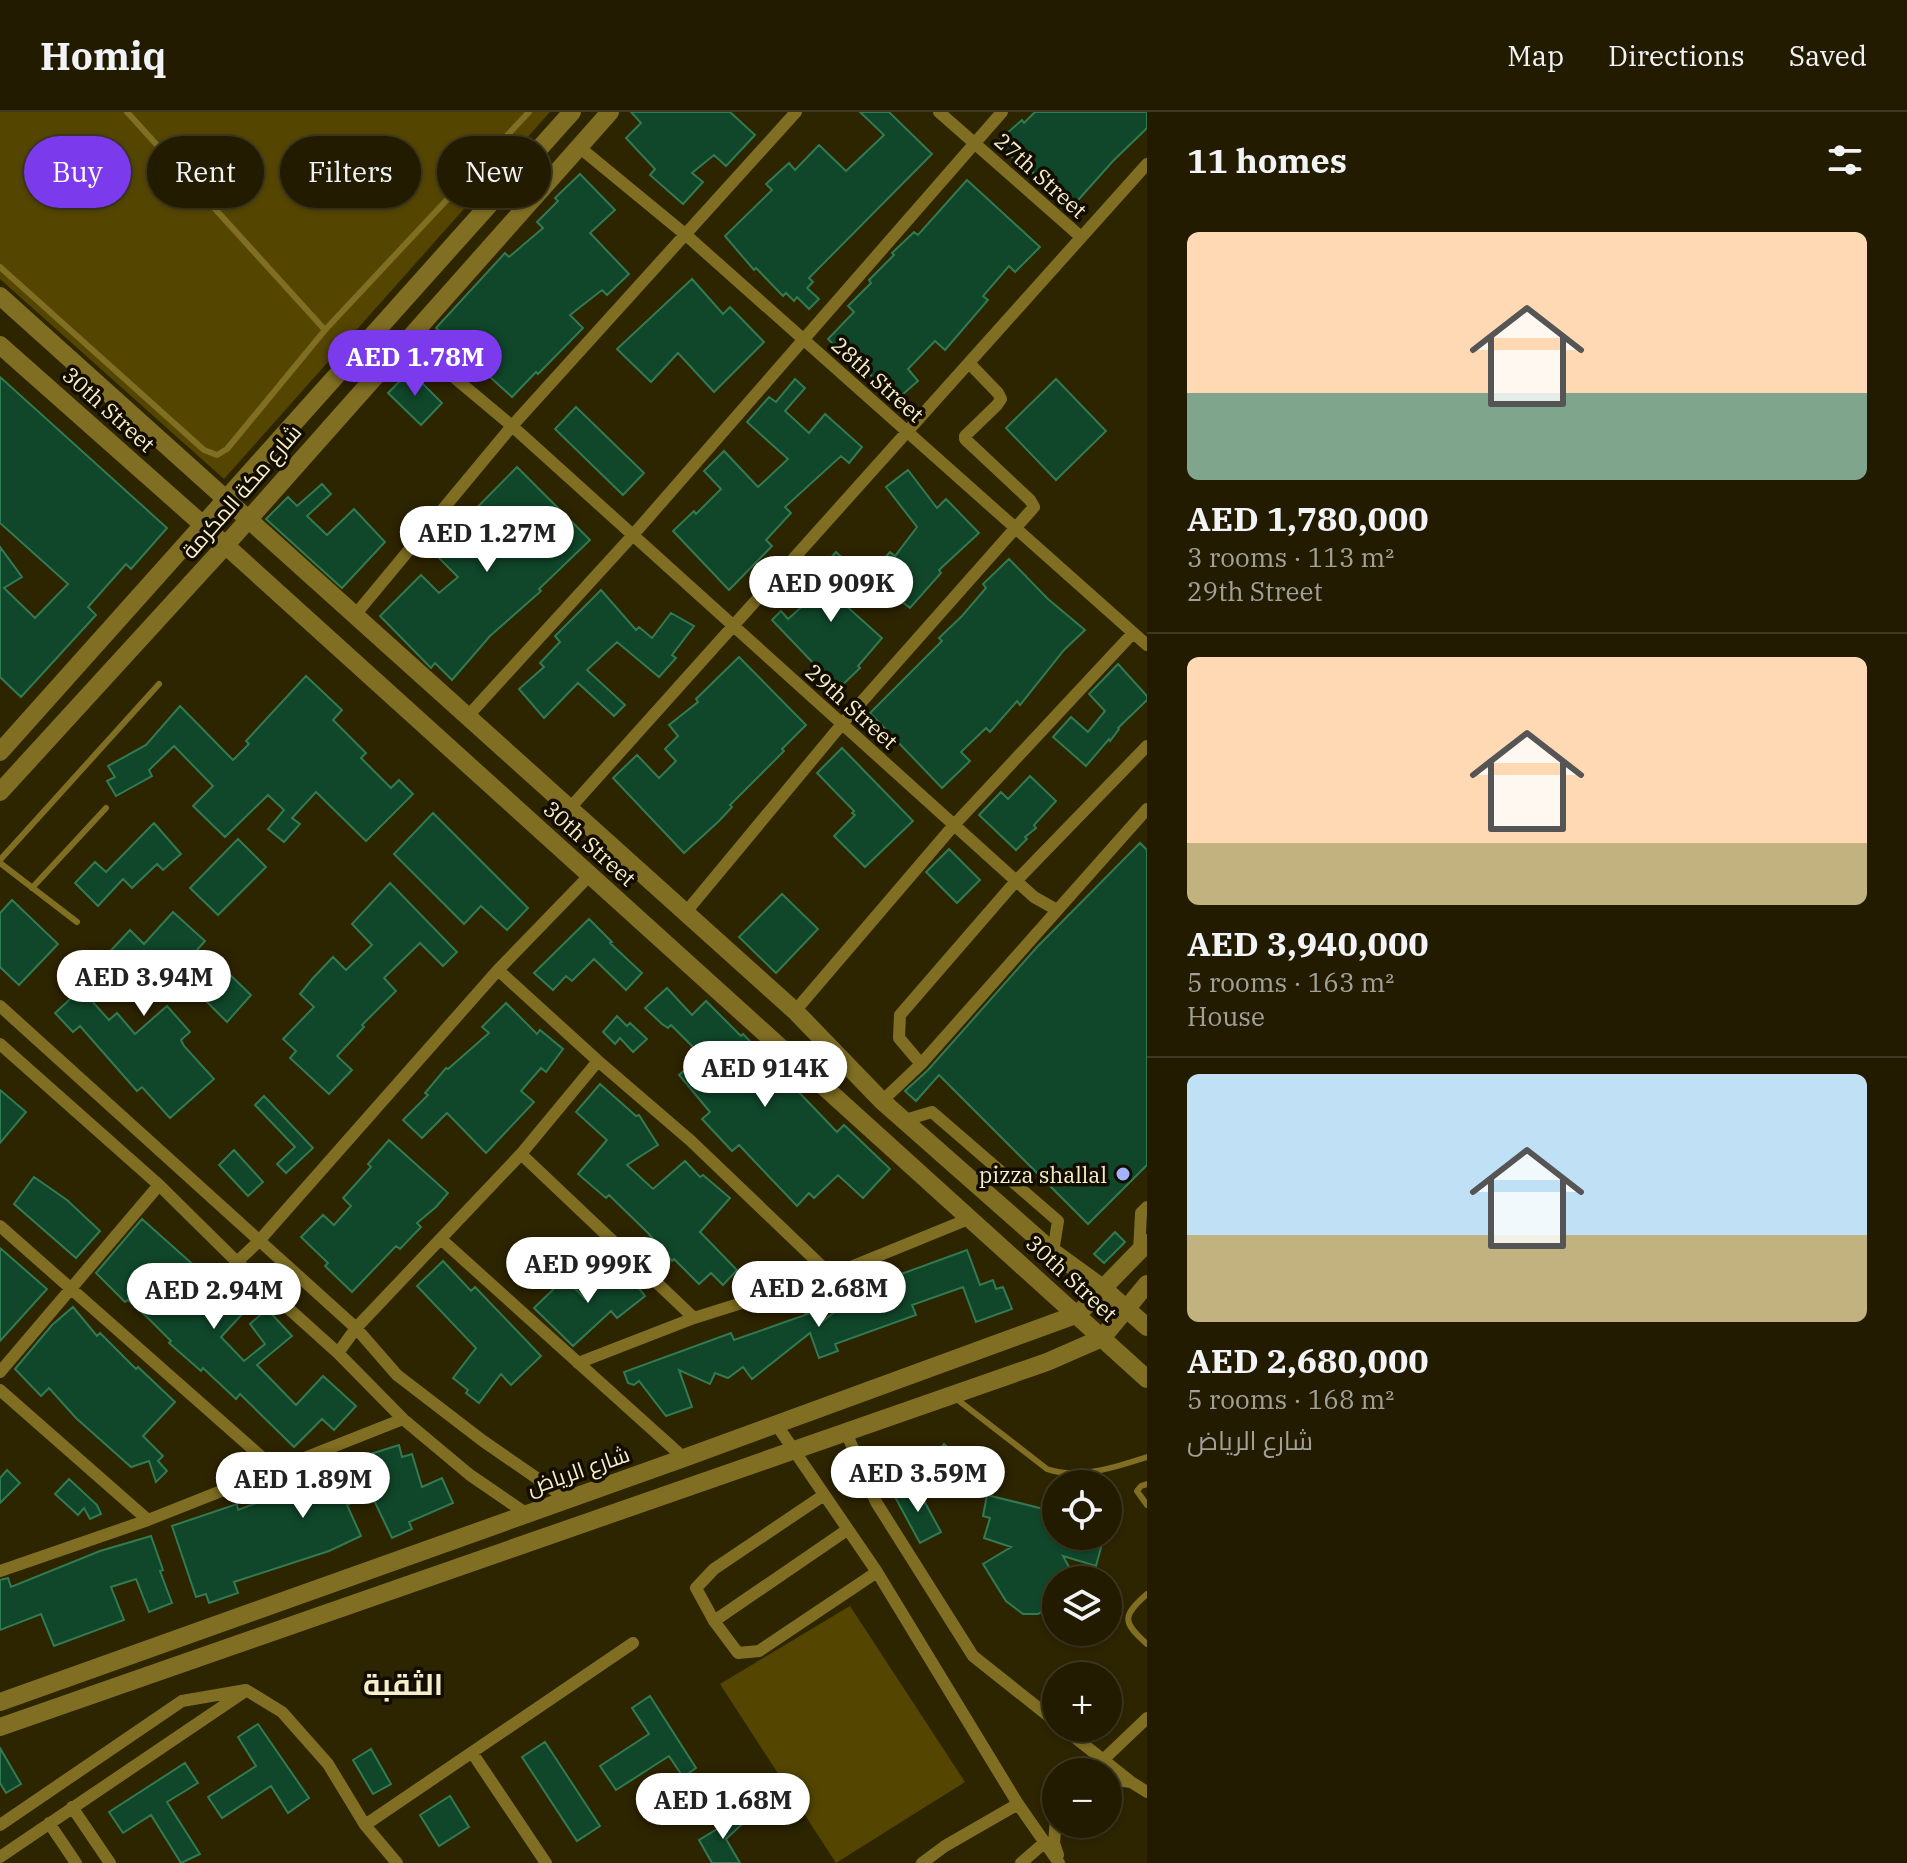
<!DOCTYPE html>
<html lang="en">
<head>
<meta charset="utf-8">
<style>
  body { margin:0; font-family:"IBM Plex Serif",Cairo,serif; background:#2a240a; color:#f1f3f6; height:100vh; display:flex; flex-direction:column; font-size:30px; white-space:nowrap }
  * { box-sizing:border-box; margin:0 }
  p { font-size:26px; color:#a2a199 }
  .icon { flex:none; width:44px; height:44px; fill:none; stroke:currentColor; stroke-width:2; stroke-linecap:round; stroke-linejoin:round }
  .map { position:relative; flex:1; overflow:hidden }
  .details { display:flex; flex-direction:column; background:#221b00; width:760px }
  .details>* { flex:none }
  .guide { position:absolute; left:24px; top:24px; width:760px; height:72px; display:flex; gap:16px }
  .buttons { position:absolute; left:1042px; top:1358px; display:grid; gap:16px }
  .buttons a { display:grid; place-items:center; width:80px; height:80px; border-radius:50%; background:#221b00; box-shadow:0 2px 6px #0004,0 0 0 2px #3f3922; font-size:40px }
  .price { position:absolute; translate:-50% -68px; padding:0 18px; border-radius:28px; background:#fff; color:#222; font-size:26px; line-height:52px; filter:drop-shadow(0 2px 4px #0008) }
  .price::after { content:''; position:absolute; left:50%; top:48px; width:24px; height:18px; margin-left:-12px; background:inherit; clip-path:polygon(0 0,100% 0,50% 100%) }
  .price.current { background:#7c3aed; color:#fff }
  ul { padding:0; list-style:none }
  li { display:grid; align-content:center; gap:16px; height:424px; padding:0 40px }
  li+li { border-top:2px solid #3f3922 }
  li span { display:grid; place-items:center; height:248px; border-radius:12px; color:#555 }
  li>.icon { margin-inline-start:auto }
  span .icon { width:144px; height:144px; fill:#fffc; stroke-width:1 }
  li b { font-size:34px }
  h2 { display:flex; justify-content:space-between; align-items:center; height:96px; padding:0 40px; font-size:34px }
  .tag { padding:0 28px; border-radius:36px; background:#221b00; box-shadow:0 2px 6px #0004,0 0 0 2px #3f3922; font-size:28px; line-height:72px }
  .tag.current { background:#7c3aed; color:#fff }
  header { display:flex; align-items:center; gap:48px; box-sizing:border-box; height:112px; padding:0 40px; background:#221b00; border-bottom:2px solid #3f3922 }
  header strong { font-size:38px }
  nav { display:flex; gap:44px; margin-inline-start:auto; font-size:28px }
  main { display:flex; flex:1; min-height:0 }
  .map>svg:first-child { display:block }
  .green { fill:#544600 }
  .building { fill:#10472a; stroke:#327a51; stroke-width:2 }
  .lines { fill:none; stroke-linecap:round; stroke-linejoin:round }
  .lane { stroke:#806f22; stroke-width:6 }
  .street { stroke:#806f22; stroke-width:12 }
  .secondary { stroke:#806f22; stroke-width:18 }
  .poi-dot { fill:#a4b1fc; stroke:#130d00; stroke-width:3 }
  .labels { text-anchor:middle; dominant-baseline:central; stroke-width:7; stroke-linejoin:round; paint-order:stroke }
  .street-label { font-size:22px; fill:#f6edc9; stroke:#130d00 }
  .poi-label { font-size:22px; fill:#f6edc9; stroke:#130d00; text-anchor:end }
  .district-label { font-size:30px; font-weight:bold; fill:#f6edc9; stroke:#130d00 }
</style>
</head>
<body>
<header>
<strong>Homiq</strong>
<nav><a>Map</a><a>Directions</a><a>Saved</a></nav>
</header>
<main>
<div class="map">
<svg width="1147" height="1751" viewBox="0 0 1147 1751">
  <rect width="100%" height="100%" fill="#2d2400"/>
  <path class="green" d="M0,0H550L224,367L0,167Z
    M850,1494L965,1670L836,1751L720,1572Z"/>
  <path class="building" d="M631,0H730L755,23L726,54L714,43L692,61L703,70L683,92L650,63L655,57L626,26L641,11Z
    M860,0H889L932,42L809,166L813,170L807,176L819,187L809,197L797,185L794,189L786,181L783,184L756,156L754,158L725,124L772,78L766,72L789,51L795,58L819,33L846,59L884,23Z
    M1035,0H1147V16L1113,49L1071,96L1033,60L1028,64L998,29L1022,8L1024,11Z
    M580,62L615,98L590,121L629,162L607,183L602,178L570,203L583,216L538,262L536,260L512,285L436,216L505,141L509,145L543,116L537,110L558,89L555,86Z
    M967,68L1040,135L1015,160L1009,154L983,184L988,188L945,238L935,229L908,257L918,269L894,290L861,252L857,256L828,227L854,200L848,194L871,171L869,168L894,143L892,141L914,120L918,123Z
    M692,167L723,202L730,195L764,230L714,280L678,241L651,270L617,237Z
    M410,259L442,291L421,313L388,281Z
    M0,265L167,416L131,457L126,452L88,495L96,503L21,585L0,565V435L22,465L4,476L35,506L68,472L0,411Z
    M795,267L805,276L785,299L809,321L825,302L862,335L849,351L841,344L785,395L791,401L766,428L772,434L729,478L673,419L694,399L696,402L721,377L704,359L724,339L758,375L788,347L747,310L769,285L776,290Z
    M1056,267L1106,319L1056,368L1006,316Z
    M576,295L644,361L623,383L555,317Z
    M517,355L590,428L539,477L541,479L490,524L452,568L435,551L431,556L380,504L421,463L439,481L458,465L438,445L453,430L448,425Z
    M908,358L937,396L946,387L979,421L939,458L941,461L910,496L868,464L890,440L895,444L917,415L886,375Z
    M322,372L331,382L307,404L327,423L354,397L385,430L342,476L266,407L288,385L297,394Z
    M836,440L865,467L843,491L882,526L858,554L860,556L838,577L772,508L781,499L788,507L807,490L800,482L820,465L816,462Z
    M1009,447L1048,487L1085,518L1064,538L1020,593L1017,589L990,620L986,616L961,640L970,649L942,676L870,601L942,529L939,526L962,504L986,476L983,472Z
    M601,478L636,518L639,515L652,526L671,501L694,514L672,543L676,546L659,565L617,530L587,558L625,593L614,604L578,571L544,606L519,577L544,555L540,551L560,530L555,524Z
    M739,545L806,613L782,637L784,639L730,693L732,695L719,709L684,741L613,666L637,643L659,666L676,649L665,637L678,624L669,613L698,590L696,587Z
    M1118,552L1147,584V588L1118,616L1119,617L1110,629L1109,627L1086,654L1053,625L1071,605L1088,620L1105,599L1089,582Z
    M306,564L342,598L333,608L366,641L361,646L391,676L399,668L413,682L366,729L316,680L292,706L300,712L284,730L268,717L284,698L268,683L225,725L193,694L213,674L174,634L149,658L152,664L116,684L107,669L115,665L108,654L146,633L180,594L233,648L249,632L246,629Z
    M842,636L913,709L865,755L834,724L855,703L852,701L854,699L817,661Z
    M1030,664L1056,689L1034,713L1036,716L1025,725L1027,727L1016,738L979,703L1001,680L1008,687Z
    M433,701L528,796L507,818L481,794L464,812L394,742Z
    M154,711L181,742L163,758L157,752L132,776L123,767L98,794L75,771L95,750L106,760Z
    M238,727L266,755L218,803L190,776Z
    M1140,731L1147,738V1053L1088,1112L939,963L916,989L905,979L928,958L1038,834Z
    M949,737L980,768L957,791L926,760Z
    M390,771L457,840L443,854L420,831L384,866L396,879L362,913L364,915L337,944L352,958L329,982L290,946L296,939L283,927L314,895L300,882L313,866L333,845L346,858L372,833L352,812Z
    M782,782L818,817L776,861L739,825Z
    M12,788L58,832L19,873L0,855V801Z
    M173,800L205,829L181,856L174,849L144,878L138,872L128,882L113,867L91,888L109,908L117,901L135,922L167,894L190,920L181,928L184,934L214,967L170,1006L142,975L137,979L80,914L73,920L55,901L93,866L89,862L130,818L144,832Z
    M589,807L612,830L610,831L642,861L626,878L594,847L572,869L566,864L553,878L534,861Z
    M220,853L251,883L227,910L195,878Z
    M667,876L692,903L706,889L741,924L743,922L837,1020L844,1013L890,1057L863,1086L838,1063L814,1086L809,1081L797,1094L739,1033L732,1039L702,1007L710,1000L679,963L702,944L671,913L668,916L662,912L645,896Z
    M506,891L537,922L540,918L563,937L546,960L541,956L521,979L534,990L486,1041L447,1001L422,1026L403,1008L428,983L425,981L446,956L448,957L489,921L482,915Z
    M617,904L627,914L630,911L647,927L633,940L620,926L615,932L603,920Z
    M600,972L636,1004L639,1003L658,1033L627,1053L653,1077L685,1049L700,1065L703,1063L730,1086L700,1120L737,1158L723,1173L711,1161L699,1172L674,1147L672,1149L648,1121L609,1083L606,1086L578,1062L607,1028L576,1000Z
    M0,978L26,1000L0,1031Z
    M264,984L313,1036L286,1061L277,1052L295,1035L255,993Z
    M389,1028L448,1081L436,1095L417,1111L421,1115L400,1137L396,1134L352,1180L325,1154L328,1151L301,1125L323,1103L334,1113L351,1094L343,1086L371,1055L368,1052Z
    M234,1038L263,1070L248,1084L219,1053Z
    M34,1065L67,1088L100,1119L76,1146L14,1092Z
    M142,1107L245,1199L221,1225L244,1249L265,1232L250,1212L267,1197L292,1224L257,1253L296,1293L323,1264L356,1294L334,1318L322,1307L294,1335L240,1282L236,1287L203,1256L201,1259L169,1231L171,1229L149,1207L128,1188L125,1190L96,1161Z
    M1115,1120L1125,1130L1104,1151L1094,1142Z
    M0,1136L47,1177L0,1229Z
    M967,1138L980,1173L993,1168L996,1177L1003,1175L1012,1197L976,1210L963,1175L912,1193L916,1203L835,1232L838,1239L819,1246L810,1221L752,1267L743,1255L728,1266L715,1261L710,1272L679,1258L692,1295L666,1304L639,1269L634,1273L628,1271L624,1260L731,1221L734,1228L808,1202L801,1199L829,1188L819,1212L890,1157L893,1165Z
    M443,1149L471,1179L475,1175L541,1244L511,1273L501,1262L479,1291L466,1281L468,1278L453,1266L476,1236L417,1174Z
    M623,1156L645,1184L617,1206L611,1199L573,1234L534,1196L565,1166L585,1187Z
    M73,1195L97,1224L100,1221L136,1257L138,1255L175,1290L143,1324L163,1344L158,1349L167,1359L156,1370L149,1349L131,1355L76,1306L49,1276L41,1284L15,1257L52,1213Z
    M944,1332L962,1347L941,1373L923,1358Z
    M399,1333L402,1345L412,1342L422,1375L442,1366L453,1391L409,1410L412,1417L392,1426L372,1384L369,1383L347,1393L361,1424L329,1439L234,1470L238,1481L209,1491L206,1482L196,1485L172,1414L237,1392L238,1398L267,1387L264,1378L301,1365L303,1369L345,1350Z
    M7,1358L20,1371L0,1391V1366Z
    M69,1367L97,1393L101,1402L90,1407L84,1396L78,1403L55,1382Z
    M916,1374L941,1420L920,1431L895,1385Z
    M987,1383L1056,1400V1424H1104L1096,1454L1063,1444L1076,1468H1056V1493L1038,1502H1023L1006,1489L983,1452L1011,1435L984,1426L990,1406L983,1404Z
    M151,1424L163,1458L160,1459L172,1491L149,1500L136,1467L111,1475L124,1508L54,1534L41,1502L0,1518V1468L8,1466L11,1475L100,1439Z
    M650,1584L696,1656L683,1665L669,1644L616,1678L600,1654L649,1622L632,1596Z
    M258,1612L309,1686L288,1701L271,1674L222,1706L208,1685L256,1654L238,1625Z
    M545,1630L600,1714L577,1729L522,1645Z
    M0,1636L21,1672L6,1681L0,1671Z
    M371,1637L391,1672L373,1682L353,1648Z
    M185,1651L198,1671L167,1690L200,1742L181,1751L151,1703L123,1721L109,1700Z
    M450,1684L469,1715L439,1734L420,1703Z
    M750,1697L753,1702L726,1727L740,1751H712L699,1728Z"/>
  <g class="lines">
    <path class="lane" d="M127,0L325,218
      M0,155L204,338L217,343L227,337L325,218L529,0
      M0,748L159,572
      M0,751L77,810
      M32,776L106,696
      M954,1285L1047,1357C1078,1368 1116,1355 1147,1345
      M1147,1372L1141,1374L1137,1379L1147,1393
      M1147,1482C1122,1504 1122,1510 1147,1532"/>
    <path class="street" d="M939,0L1081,125
      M579,35L686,123L1147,533
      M407,226L512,314L1034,785L1057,798
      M355,503L512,314L796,0
      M468,604L633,423L1002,0
      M570,696L1147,52
      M686,800L842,612L1034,395L1030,388L965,327V324L997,293L1001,287L998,281L969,251
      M498,858L598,949L691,1029L831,1163
      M0,894L356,1216L397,1263L483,1329L567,1387
      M795,899L954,713L1133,521
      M0,932L159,1073L237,1150L338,1241L403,1307L470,1363L527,1402
      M921,952L899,926L900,903L1016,769L1147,634
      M882,989L921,952L1147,697
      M905,1008L932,1000L1058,1109L1053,1140
      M521,1042L694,1206
      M0,1114L274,1356
      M442,1128L684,1346
      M1139,1140L1141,1101L1147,1095
      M237,1150L258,1130L498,858L590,763
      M338,1241L356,1216L521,1042L598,949
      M578,1251L694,1206L831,1163L971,1106
      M0,1260L159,1073
      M0,1278L148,1408
      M776,1312L877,1460L1018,1692L1059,1751
      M846,1320L876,1390L973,1544L1056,1610
      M824,1383L714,1457L696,1476L714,1509L738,1541L759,1539L877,1460
      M0,1459L148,1408L403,1307
      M714,1509L847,1418
      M1063,1616L1131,1670
      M473,1642L546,1751
      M1103,1648L1147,1606
      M1108,1667L1131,1670L1147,1680
      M72,1695L110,1751
      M1056,1707L1054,1731L1058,1743
      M49,1711L76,1751
      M0,1713L182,1589L246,1578L282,1600L328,1652L365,1713L397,1751
      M365,1713L633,1531
      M0,1745L244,1580
      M922,1751L945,1734L1018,1692
      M1021,1751L1044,1731"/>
    <path class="secondary" d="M0,184L795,899L882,989L1053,1140L1104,1177L1147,1215
      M0,233L202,412L1147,1267
      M0,640L572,0
      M0,680L225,434L610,0
      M0,1590L684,1346L1078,1202L1147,1131
      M0,1615L1047,1250L1102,1226L1147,1172"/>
  </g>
  <circle class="poi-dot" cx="1123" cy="1062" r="8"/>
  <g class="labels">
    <g class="street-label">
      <text transform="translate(1041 63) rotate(42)">27th Street</text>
      <text transform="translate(878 267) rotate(42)">28th Street</text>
      <text transform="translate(109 297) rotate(42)">30th Street</text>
      <text transform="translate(241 379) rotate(-49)">شارع مكة المكرمة</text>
      <text transform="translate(852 594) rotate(42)">29th Street</text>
      <text transform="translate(590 731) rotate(42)">30th Street</text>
      <text transform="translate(1072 1166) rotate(43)">30th Street</text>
      <text transform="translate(578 1358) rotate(-19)">شارع الرياض</text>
    </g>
    <g class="poi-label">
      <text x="1107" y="1062">pizza shallal</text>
    </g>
    <g class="district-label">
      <text x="403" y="1571">الثقبة</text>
    </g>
  </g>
</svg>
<div class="buttons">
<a><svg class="icon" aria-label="locate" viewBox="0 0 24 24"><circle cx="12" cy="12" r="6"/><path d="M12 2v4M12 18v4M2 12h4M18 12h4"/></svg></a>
<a><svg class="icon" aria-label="layers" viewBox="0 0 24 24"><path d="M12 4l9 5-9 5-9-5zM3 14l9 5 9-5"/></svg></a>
<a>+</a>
<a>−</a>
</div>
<b class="price current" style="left:415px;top:286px">AED 1.78M</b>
<b class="price" style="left:487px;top:462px">AED 1.27M</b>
<b class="price" style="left:831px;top:512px">AED 909K</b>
<b class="price" style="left:144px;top:906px">AED 3.94M</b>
<b class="price" style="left:765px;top:997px">AED 914K</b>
<b class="price" style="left:588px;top:1193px">AED 999K</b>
<b class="price" style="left:819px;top:1217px">AED 2.68M</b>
<b class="price" style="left:214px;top:1219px">AED 2.94M</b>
<b class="price" style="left:918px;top:1402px">AED 3.59M</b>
<b class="price" style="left:303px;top:1408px">AED 1.89M</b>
<b class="price" style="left:723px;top:1729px">AED 1.68M</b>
<div class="guide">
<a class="tag current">Buy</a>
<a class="tag">Rent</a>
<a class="tag">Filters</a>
<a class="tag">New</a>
</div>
</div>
<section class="details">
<h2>11 homes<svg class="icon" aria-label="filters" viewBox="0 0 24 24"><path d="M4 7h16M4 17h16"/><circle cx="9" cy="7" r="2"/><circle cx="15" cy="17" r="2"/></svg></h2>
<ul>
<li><span style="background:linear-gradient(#ffd9b3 65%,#7fa58c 0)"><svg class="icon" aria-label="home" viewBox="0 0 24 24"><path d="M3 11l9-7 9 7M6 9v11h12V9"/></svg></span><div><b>AED 1,780,000</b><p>3 rooms · 113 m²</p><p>29th Street</p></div></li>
<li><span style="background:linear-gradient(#ffd9b3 75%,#c2b280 0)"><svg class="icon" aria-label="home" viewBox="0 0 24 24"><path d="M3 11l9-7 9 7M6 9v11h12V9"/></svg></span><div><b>AED 3,940,000</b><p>5 rooms · 163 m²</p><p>House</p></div></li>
<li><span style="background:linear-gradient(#bfe0f5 65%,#c2b280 0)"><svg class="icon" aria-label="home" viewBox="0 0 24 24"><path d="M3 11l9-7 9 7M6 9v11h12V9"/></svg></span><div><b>AED 2,680,000</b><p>5 rooms · 168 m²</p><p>شارع الرياض</p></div></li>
</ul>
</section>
</main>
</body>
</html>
